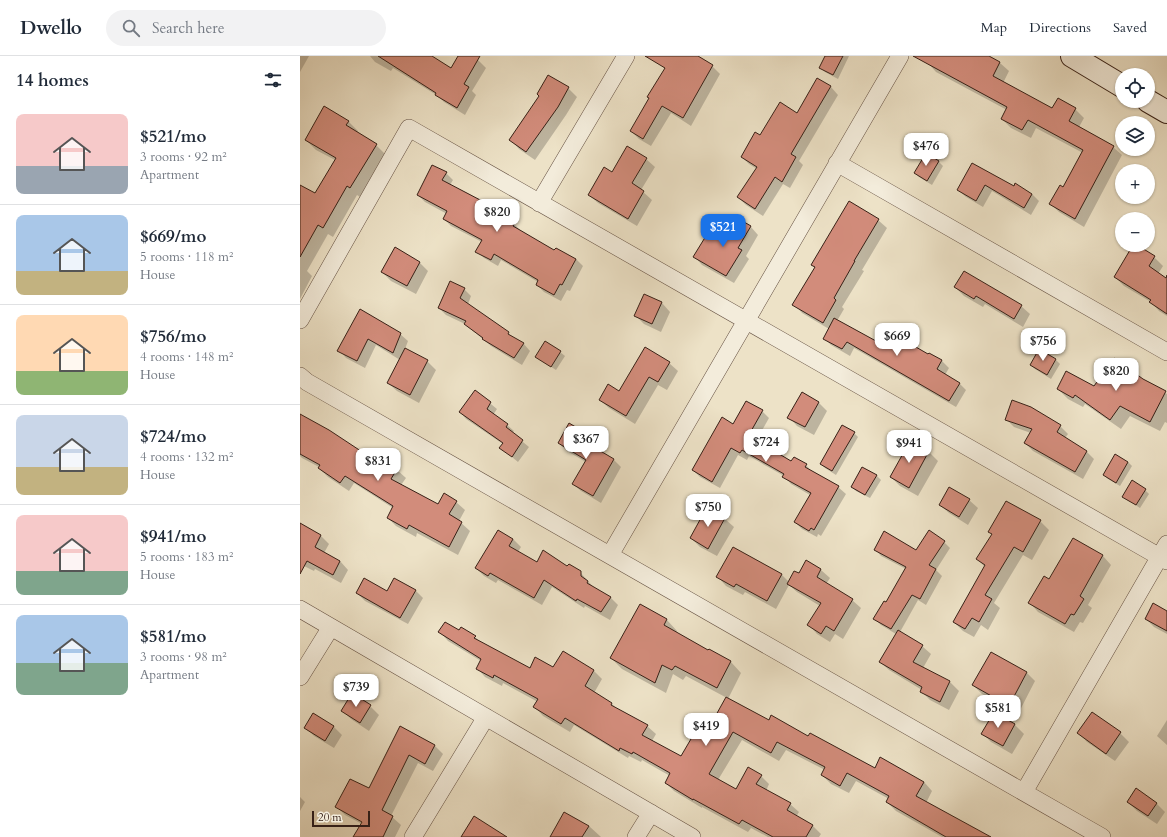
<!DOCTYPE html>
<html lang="en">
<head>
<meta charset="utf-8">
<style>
  body { margin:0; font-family:Cardo,serif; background:#f2f2f3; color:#1f2937; height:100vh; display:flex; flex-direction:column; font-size:15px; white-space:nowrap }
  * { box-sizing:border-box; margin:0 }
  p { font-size:13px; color:#747a83 }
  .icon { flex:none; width:22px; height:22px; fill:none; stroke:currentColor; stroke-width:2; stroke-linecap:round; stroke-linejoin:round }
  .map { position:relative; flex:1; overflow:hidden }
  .drawer { display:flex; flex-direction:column; background:#fff; width:300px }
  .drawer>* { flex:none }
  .buttons { position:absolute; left:815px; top:12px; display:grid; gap:8px }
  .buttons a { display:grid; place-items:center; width:40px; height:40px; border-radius:50%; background:#fff; box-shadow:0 1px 3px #0004; font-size:20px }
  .scale { position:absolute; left:12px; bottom:10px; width:58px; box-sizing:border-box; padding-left:4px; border:2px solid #382117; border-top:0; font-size:11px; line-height:14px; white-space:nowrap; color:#382117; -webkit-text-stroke:3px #f3ecdb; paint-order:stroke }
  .price { position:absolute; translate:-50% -34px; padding:0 9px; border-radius:8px; background:#fff; color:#222; font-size:13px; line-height:26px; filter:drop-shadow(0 1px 2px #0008) }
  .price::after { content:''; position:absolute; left:50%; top:24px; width:12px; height:9px; margin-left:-6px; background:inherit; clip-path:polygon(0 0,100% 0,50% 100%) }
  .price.on { background:#1a73e8; color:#fff }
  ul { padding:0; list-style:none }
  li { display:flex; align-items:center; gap:12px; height:100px; padding:0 16px }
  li+li { border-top:1px solid #e0e1e3 }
  li span { display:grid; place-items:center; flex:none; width:112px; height:80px; border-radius:8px; color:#555 }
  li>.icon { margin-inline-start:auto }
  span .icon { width:48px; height:48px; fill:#fffc; stroke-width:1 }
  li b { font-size:17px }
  h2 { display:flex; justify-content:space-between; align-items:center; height:48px; padding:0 16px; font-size:17px }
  header { display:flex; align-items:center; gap:24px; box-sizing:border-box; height:56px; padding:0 20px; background:#fff; border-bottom:1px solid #e0e1e3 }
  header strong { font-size:19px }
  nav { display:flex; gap:22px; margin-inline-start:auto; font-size:14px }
  .search { width:280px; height:36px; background:#f2f2f3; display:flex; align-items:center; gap:10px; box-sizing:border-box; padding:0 14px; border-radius:22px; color:#747a83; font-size:15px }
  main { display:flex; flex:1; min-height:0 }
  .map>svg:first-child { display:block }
  .shadow { fill:#0003 }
  .building { fill:#d28c7b; stroke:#382117 }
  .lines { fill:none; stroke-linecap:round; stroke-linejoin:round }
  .street-casing { stroke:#655143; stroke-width:18 }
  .secondary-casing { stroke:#382117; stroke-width:24 }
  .street { stroke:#f3ecdb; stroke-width:17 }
  .secondary { stroke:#f3ecdb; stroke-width:22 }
</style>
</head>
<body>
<header>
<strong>Dwello</strong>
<div class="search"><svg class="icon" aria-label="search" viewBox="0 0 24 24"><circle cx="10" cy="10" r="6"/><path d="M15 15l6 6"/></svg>Search here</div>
<nav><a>Map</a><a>Directions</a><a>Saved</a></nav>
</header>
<main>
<section class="drawer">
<h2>14 homes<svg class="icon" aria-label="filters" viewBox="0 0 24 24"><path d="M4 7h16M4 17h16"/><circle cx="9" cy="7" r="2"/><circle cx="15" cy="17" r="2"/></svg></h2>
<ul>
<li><span style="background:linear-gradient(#f6c9c9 65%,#9aa5b1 0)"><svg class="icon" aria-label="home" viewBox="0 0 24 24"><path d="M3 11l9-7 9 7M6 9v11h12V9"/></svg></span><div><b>$521/mo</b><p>3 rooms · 92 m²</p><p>Apartment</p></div></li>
<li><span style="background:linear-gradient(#a9c7e8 70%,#c2b280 0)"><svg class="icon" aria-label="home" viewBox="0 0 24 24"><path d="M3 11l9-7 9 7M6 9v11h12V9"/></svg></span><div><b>$669/mo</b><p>5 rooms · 118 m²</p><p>House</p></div></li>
<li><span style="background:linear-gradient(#ffd9b3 70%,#8fb573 0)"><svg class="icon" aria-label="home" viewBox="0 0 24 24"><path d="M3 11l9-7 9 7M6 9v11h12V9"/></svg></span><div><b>$756/mo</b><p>4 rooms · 148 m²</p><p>House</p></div></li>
<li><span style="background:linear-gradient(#c9d6e8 65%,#c2b280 0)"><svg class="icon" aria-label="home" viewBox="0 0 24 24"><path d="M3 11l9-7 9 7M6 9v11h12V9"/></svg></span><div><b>$724/mo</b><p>4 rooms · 132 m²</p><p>House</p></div></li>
<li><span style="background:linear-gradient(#f6c9c9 70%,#7fa58c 0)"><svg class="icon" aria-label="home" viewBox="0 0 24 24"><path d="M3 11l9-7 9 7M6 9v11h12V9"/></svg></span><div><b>$941/mo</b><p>5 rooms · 183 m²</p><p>House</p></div></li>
<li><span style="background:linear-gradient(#a9c7e8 60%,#7fa58c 0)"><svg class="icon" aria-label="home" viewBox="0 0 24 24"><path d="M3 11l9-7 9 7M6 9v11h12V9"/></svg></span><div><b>$581/mo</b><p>3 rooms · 98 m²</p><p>Apartment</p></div></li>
</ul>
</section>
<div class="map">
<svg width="867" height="781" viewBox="0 0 867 781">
  <rect width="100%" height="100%" fill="#ede2c7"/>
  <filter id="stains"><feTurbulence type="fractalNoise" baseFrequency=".005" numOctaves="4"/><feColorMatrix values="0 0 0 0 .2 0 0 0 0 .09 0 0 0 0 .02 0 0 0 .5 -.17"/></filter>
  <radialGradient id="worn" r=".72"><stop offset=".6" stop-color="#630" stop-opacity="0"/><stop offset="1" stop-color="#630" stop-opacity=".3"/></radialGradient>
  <path class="shadow" d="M0,0H9L0,16Z
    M70,0H130L151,14L159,0H170L178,4L186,12L172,35L176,39L165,59L144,46L138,40L93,12L91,15L75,6Z
    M366,0H396L412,10L420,18L391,70L371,57L351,90L339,83L331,75L365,13L361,9Z
    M526,0H549L538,23L525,16L521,12Z
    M631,0H687L700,7L709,15L703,27L753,53H775L784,62L779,71L813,91L822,99L784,171L759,156L750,147L763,132L783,97L736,72L731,82L711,72L702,63L707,54L636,16L628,7Z
    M517,24L531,31L538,39L499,105L503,109L490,132L483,128L463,160L446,149L438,141L457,113L449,108L442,101L461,81L498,58Z
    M268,32L277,41L266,59L235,104L219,93L211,84Z
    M48,65L58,75L57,77L76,89L86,99L60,141L57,139L33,181L28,178L7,215L12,220L0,243V130L15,138L35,104L16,94L6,84Z
    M626,98L639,106L643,110L632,129L619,121L615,117Z
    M346,103L355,111L341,134L352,144L337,170L298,147L289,139L312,117Z
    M673,108L714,131L716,129L732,138L739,145L731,159L692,135L683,151L666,141L658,134Z
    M146,117L153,124L150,129L184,147L191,154L214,168L221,175V176L255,196L256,193L276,203L283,210L270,235L267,234L261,245L244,236L237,229L238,226L201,204L198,210L184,202L177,195L182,186L151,170L144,163L147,158L125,146L118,139Z
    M437,163L451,171L458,179L446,200L449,203L434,227L402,209L395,201L425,185Z
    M578,164L587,172L562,214L564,215L542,251L544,253L537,265L576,286L629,300L630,298L642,305L649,312L645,319L659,327L666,334L656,351L554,292L550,300L531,289L524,282L529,273L502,257L494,248L515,212L512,209Z
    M834,189L854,201L863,210L858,218L867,224V260L859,255L851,246L824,230L815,221Z
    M119,206L128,215L116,238L91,225L82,216Z
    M655,231L721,250L730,258L723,271L685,248L683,251L664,240Z
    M164,233L171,240L168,248L213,281L223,287L230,295L222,309L191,290L165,268L146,259L139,252Z
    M345,239L362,247L370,256L361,276L344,268L335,259Z
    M60,254L100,278L108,285L105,293L127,305L136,314L119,347L97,335L88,327L100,304L76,289L65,312L46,302L39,294Z
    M739,295L756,304L760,308L751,323L735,313L731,309Z
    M260,296L265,300L256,314L236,301Z
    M369,307L378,315L367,334L358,329L335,368L309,352L300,344L319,336Z
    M843,324L867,338V367L865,366L860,375L830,360L821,373L785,348L783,351L768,343L758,333L794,332Z
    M175,335L197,353L193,359L207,369L214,375L212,377L229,391L218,406L201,392L203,388L166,363L160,356Z
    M519,347L527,355L514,379L497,370L489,361Z
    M462,355L469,362L456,385L492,406L494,402L506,409L513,417L538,431L546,438L521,480L518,478L517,481L502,473L495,466L510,439L491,428L484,420L449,400L447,404L438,399L420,432L400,421L393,414L433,369Z
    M0,359L76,407L79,402L97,414L106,422L101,429L138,449L156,446L165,454L159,465L170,475L158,499L117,477L116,481L96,470L88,462L93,452L54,427L49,435L28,421L19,412V411L2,402L0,400Z
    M706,363L760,370L768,378L765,382L787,396L794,403L783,423L733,395L725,387L731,377L714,371Z
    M283,377L291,384L288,389L314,404L321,411L301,447L281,435L273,428L286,406L267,395L259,387Z
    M554,377L558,381L536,419L525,412L521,408Z
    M611,386L629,396L638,405L618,440L600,430L591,421Z
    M828,406L832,410L820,430L808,423L804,419Z
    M563,412L577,420L581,424L570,442L556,435L552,431Z
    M845,434L849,438L840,452L823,441Z
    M669,444L678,452L668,469L649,457L640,449Z
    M408,453L425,463L434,471L417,500L400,491L391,482Z
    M740,465L749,474L732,504L723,499L694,547L700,552L688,574L681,569L674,581L663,575L654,566L685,511L677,503L692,479L690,476Z
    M0,468L21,480L29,488L24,497L40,505L48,514L41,527L15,513L14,515L0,508Z
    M213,483L221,491L218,496L237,507L268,511L280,516L295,533L310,541L318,549L310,564L285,550L284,552L252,531L242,549L198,524L196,527L184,520L176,512Z
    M773,483L803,500L811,509L788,549L792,552L783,567L780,566L774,576L738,556L730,547L750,524Z
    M644,486L650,492L636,514L642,520L626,549L618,544L600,576L622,590L631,598L623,612L650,626L659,635L649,654L630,644L621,635L622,634L589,614L580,606L596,578L581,569L575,563L586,548L606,513L581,500L575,493L617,495Z
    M434,492L482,519L489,526L499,519L507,505L521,514L530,522L526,528L552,544L561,552L543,583L535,578L530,586L517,578L509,569L520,550L497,536L489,529L476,553L445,536L443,539L426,530L418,521Z
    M115,534L123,542L108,568L65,545L57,537Z
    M867,556V578L854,571L846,563Z
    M367,564L377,575L376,577L431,606L441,617L428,643L469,666L509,681L575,713L624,726L632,735L626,747L683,781H642L596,755L587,746L589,743L556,725L549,737L531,728L522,719L525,714L486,694L479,705L442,684L418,724L437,734L461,720L469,728L466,735L490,748L499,756L496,761L512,769L521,778L519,781H468L451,772L448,776L402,751V752L374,735L366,727L370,720L342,704L341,706L329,700L328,702L274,669L270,676L243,660L235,651L238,646L203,627L202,630L185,621L177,612L181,605L148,585L140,576L160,575L161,572L175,581L181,587L230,613H253L263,597L294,615L302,623L294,637L312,648L317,653L347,670L356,678L352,685L381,701L407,678L427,642L386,620L383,624L373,618L366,637L322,613L311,602Z
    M727,617L735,625L718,658L682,638L673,629Z
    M70,650L79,659L69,675L51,663L42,654Z
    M694,657L715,669L724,678L712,698L691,686L683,678Z
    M867,664V689L857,680Z
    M33,670L42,679L34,692L14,680L6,672Z
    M101,672L135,690L143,698L133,715L118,707L91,760L101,769L95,781H54L62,768L45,759L37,751L69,734Z
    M779,677H820L829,686L815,705L787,686Z
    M837,734L857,748L865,756L857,768L837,755L828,746Z
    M0,741L5,746L0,755Z
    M289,770L301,781H251Z"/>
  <path class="building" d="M78,0H132L151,12L158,0H180L164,28L169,31L157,52L135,39L136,37Z
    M345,0H398L413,9L383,62L362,50L343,83L330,75L349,42L347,41L365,12Z
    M525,0H543L533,19L519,12Z
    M613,0H689L700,6L693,20L752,52L758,42L776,52L769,65L814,90L775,163L749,148L760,129L763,131L783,94L728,64L722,74L701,63L707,51Z
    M248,19L269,31L258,51L226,96L209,84L239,40L237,38Z
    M517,22L531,30L491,98L496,101L482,126L475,121L455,153L437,141L457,111L441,101L455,76L460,79L480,46L497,57Z
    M24,50L49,65L46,69L77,88L50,132L47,130L23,172L18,169L0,201V129L15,137L36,102L5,84Z
    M327,90L347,102L332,127L344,135L328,163L288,139L304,111L312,116Z
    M626,97L639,105L627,125L614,117Z
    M672,107L714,130L715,127L732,138L724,152L685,129L676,145L657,134Z
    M132,109L147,116L142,124L184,146L183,149L215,167L213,170L254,194L256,192L276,203L262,229L260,228L254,239L236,229L238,224L194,198L191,204L175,196L182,184L143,163L147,155L117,139Z
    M549,145L579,163L554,205H555L534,242L536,244L523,267L492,249L515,211L511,209Z
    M437,162L451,170L438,192L442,194L426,220L393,201L409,175L424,184Z
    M833,189H837L855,200L849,210L866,222L867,219V258L849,246L851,244L814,221Z
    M95,191L120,206L107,230L81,216Z
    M664,215L722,249L714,263L676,240L674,243L654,231Z
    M150,225L165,232L160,242L209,276L208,278L224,287L214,302L182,283L183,282L164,268L166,265L138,252Z
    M344,238L362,246L352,268L334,260Z
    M60,253L101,277L93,297L68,283L57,305L37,295Z
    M534,262L576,285L583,272L628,298L629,297L642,304L637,313L660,327L649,345L547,286L542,293L523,283Z
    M245,285L261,295L251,311L235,301Z
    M345,291L370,306L358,326L349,321L326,360L299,344L308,328L319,335Z
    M105,292L128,304L110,339L87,327Z
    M739,293L756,303L747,319L730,309Z
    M814,302L843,323L866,335L850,366L820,350L810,364L775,339L773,342L757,333L766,315L794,330Z
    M175,334L191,346L187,353L208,368L206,371L223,384L212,401L199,392L203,387L159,356Z
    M502,336L519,346L505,371L487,362Z
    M712,344L731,351L761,369L757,376L787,395L775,416L724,387L732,373L705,364Z
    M446,345L463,354L450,377L451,378L449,380L491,405L494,401L507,408L505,411L539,430L514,474L511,472L509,475L494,466L511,437L482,421L484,418L442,394L440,397L431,392L412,426L392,414L422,361L433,368Z
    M0,358L29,374L76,405L79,401L97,413L91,423L138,448L144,437L157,445L149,458L162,466L149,491L109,469L107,473L87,462L93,450L45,420L40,427L18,412L20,409L0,398Z
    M269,367L284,376L280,383L314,403L293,440L272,428L286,404L258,387Z
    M542,369L555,376L532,415L520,408Z
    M610,385L629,395L609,432L590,421Z
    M815,398L828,406L816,427L803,419Z
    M562,411L577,419L565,439L551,431Z
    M832,424L846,433L836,449L822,441Z
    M649,431L670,443L659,461L639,449Z
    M706,445L741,464L723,496L714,491L685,539L692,543L679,566L672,562L665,573L653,566L685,509L676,503L692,478L688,476Z
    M407,451L425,462L408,493L390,482Z
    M0,467L21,479L15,491L40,505L33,519L7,505L0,518Z
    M198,474L213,483L209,490L237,506L243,494L267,510L269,508L281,515V520L288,525L287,527L311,541L301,556L277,543L276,545L244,524L234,542L190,517L188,520L175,512Z
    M629,474L645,485L629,509L636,513L620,543L612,539L591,573L573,563L584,545L586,546L606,511L574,494L584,475L616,494Z
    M773,482L803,499L780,540L784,543L774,559L771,558L765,568L728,547L744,520L749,523Z
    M433,491L482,518L467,545L436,528L434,531L416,521Z
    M506,504L521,513L517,521L553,543L534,575L526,570L521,578L507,569L521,547L487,528L494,515L499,517Z
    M64,522L87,535L94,522L116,534L100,562L56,537Z
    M853,547L867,555V575L845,563Z
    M340,548L367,563L364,569L408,594L409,593L431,605L417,632L375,610L372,614L362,609L355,627L310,602Z
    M145,566L159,574L161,571L176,580L174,582L230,612L235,601L253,611L263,595L294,614L285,630L312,647L311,649L348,669L342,679L381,700L398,671L406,677L426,641L469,664L471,659L508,680L510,677L575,712L580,701L624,726L616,740L691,781H646L586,746L589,740L547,717L540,730L521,719L525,711L477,686L471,697L433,676L409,718L436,733L448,711L462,719L456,728L491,747L487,754L513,769L506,781H473L442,764L439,768L393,743V744L365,727L370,717L333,696L332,698L320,692L319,695L265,662L261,668L233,651L238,643L194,619L193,622L176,613L181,603L138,576Z
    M598,574L623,589L613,606L650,625L640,646L620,636L622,631L579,606Z
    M691,596L727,616L709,650L672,629Z
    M52,637L71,649L60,667L41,655Z
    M694,656L715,668L703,690L681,678Z
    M792,656L821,676L806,698L777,677Z
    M13,657L34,670L25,685L4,672Z
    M100,670L135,689L125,708L109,699L82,754L93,760L83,781H53L62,766L35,751L50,723L69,732Z
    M836,732L857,747L848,760L827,746Z
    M264,756L289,770L282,781H250Z
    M174,760L207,781H161Z"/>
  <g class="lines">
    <g class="street-casing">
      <path id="street" d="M537,107L867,296
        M239,147L326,0
        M0,264L109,72L867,505
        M0,320L7,326L802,781
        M310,499L600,0
        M0,553L392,781
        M0,621L31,571
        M724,736L867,488
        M113,781L186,661
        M336,781L351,757"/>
    </g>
    <g class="secondary-casing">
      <path id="secondary" d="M772,0L822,30
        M848,45L867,56"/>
    </g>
    <use href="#street" class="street"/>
    <use href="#secondary" class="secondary"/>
  </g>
  <rect width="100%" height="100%" filter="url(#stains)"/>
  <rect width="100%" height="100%" fill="url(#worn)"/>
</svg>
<div class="buttons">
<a><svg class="icon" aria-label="locate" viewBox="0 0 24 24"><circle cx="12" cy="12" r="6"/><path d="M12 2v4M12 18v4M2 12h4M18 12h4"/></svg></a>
<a><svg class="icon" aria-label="layers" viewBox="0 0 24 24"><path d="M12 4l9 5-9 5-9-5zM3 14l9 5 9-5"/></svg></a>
<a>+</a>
<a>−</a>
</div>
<div class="scale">20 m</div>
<b class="price" style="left:626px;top:111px">$476</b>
<b class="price" style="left:197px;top:177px">$820</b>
<b class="price on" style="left:423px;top:192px">$521</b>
<b class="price" style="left:597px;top:301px">$669</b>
<b class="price" style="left:743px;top:306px">$756</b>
<b class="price" style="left:816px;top:336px">$820</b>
<b class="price" style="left:286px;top:404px">$367</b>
<b class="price" style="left:466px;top:407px">$724</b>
<b class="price" style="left:609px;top:408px">$941</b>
<b class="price" style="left:78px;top:426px">$831</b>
<b class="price" style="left:408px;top:472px">$750</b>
<b class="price" style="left:56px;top:652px">$739</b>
<b class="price" style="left:698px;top:673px">$581</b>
<b class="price" style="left:406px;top:691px">$419</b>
</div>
</main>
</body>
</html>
